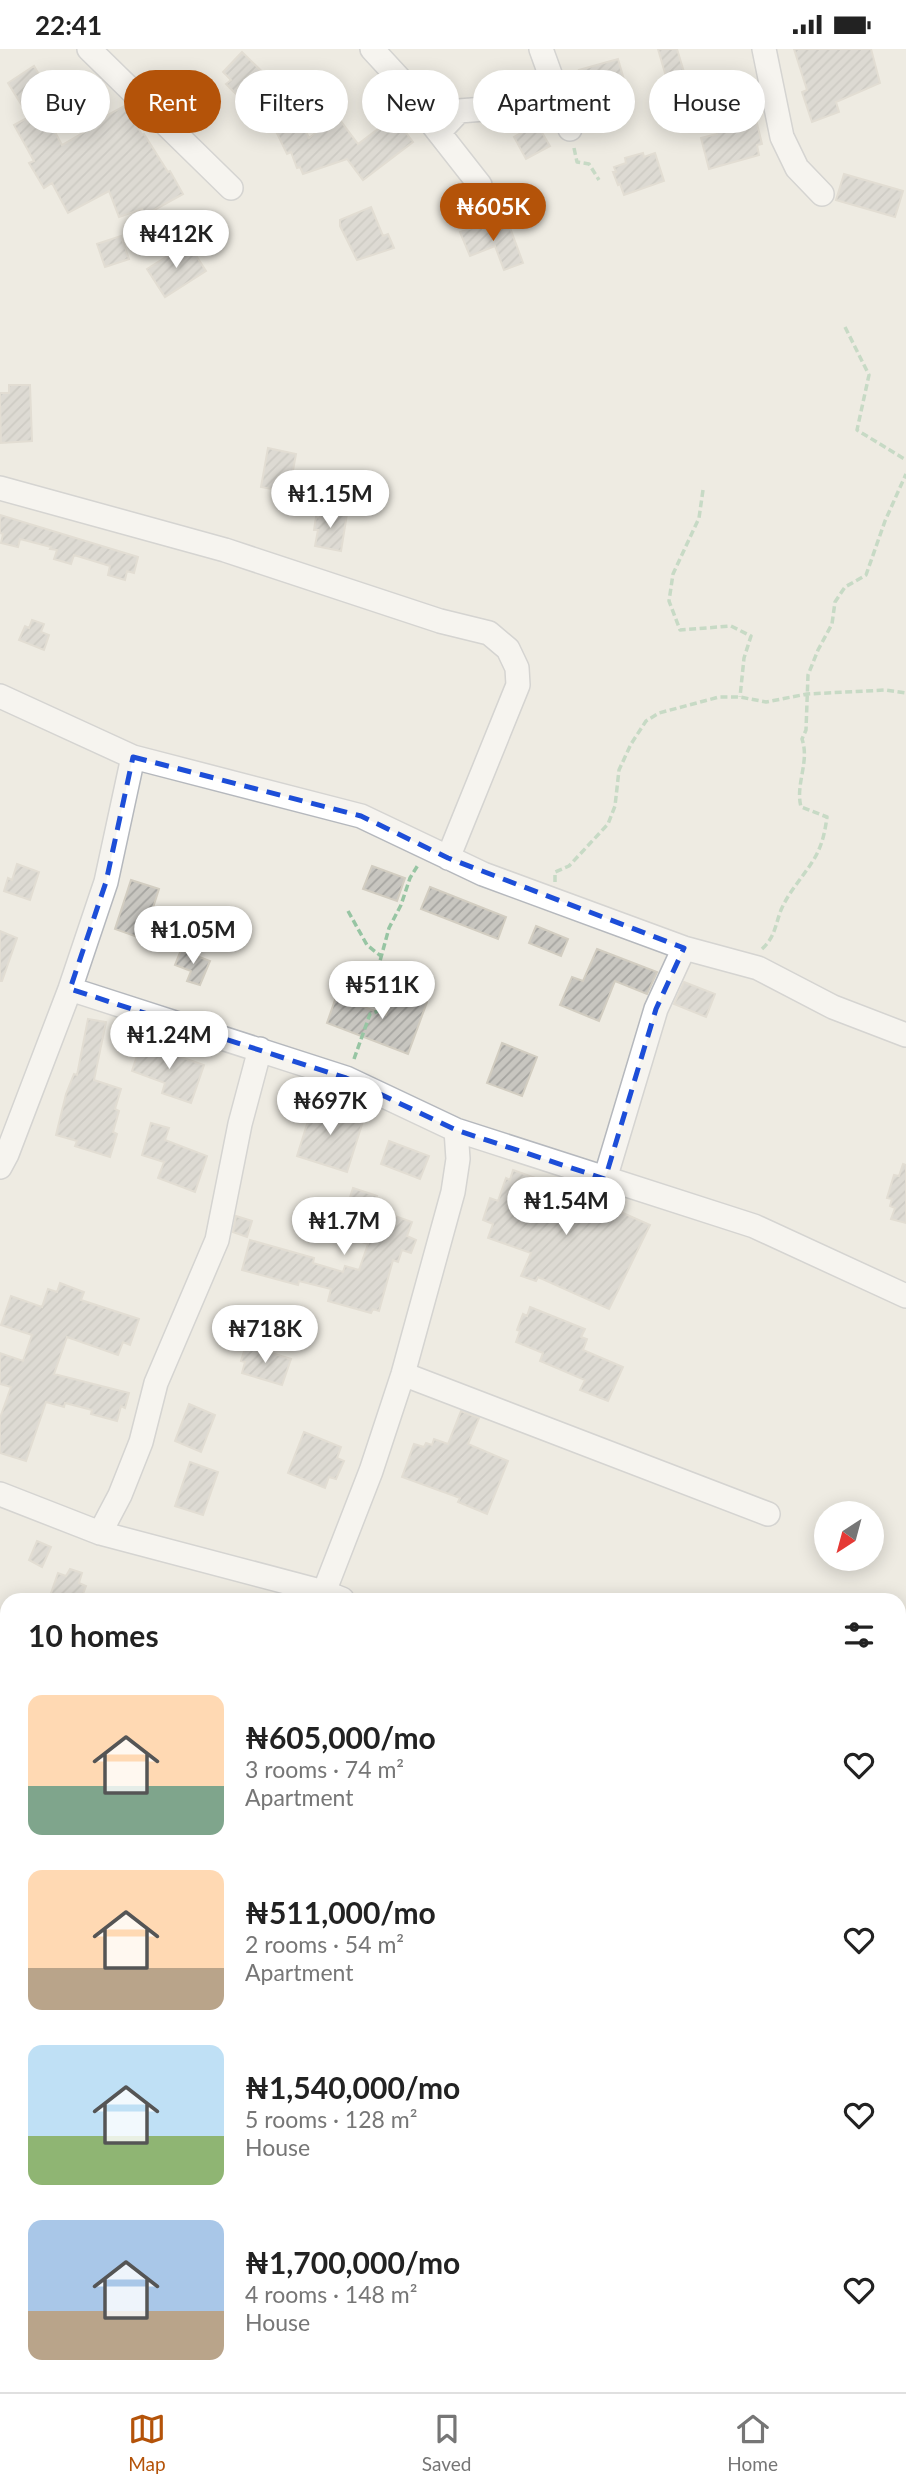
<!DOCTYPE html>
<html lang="en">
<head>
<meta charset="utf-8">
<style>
  body { margin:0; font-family:Lato,sans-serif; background:#f2f2f2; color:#222; height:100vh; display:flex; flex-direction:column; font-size:26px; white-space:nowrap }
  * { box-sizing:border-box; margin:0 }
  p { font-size:23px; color:#767676 }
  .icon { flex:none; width:38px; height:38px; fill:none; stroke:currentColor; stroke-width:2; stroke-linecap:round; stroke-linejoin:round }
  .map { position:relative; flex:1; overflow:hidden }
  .side { position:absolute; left:0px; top:1544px; width:906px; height:800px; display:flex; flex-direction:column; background:#fff; border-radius:21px 21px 0 0; box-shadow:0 4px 18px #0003 }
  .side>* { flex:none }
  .hud { position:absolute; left:21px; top:21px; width:864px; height:63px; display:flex; gap:14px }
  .needle { width:46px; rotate:216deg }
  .buttons { position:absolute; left:814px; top:1452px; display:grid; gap:14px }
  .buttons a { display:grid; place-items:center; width:70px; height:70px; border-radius:50%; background:#fff; box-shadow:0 4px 18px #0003; font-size:35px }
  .price { position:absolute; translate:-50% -60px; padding:0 16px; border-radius:24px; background:#fff; color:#222; font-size:23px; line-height:46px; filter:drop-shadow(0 2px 4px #0008) }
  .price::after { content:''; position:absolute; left:50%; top:42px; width:21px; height:16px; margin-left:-10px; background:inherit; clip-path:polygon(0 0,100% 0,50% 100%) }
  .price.on { background:#b45309; color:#fff }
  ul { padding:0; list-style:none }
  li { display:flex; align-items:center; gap:21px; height:175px; padding:0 28px }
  li span { display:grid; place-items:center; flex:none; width:196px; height:140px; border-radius:14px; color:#555 }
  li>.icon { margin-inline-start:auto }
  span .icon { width:84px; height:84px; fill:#fffc; stroke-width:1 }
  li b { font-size:30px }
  h2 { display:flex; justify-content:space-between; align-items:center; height:84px; padding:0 28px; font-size:30px }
  .chip { padding:0 24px; border-radius:32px; background:#fff; box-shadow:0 4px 18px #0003; font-size:24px; line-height:63px }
  .chip.on { background:#b45309; color:#fff }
  .status { display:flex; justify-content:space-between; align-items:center; height:49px; padding:0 35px; background:#fff; direction:ltr }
  .status svg { height:19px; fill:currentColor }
  .dock { display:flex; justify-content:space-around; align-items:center; height:98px; border-top:2px solid #e0e0e0; background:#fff; font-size:19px; color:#767676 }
  .dock a { display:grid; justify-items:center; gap:4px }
  .dock .on { color:#b45309 }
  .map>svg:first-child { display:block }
  .building { fill:url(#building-hatch); stroke:#d2cdc1; stroke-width:2 }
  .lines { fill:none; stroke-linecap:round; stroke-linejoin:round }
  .minor-casing { stroke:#b5b8bd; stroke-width:26 }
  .path { stroke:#97c5a3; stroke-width:3.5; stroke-dasharray:7 3.5; stroke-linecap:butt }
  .minor { stroke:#fff; stroke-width:23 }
  .marked { fill:none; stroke:#1d4ed8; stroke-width:5; stroke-dasharray:14 9; stroke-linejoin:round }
</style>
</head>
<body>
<div class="status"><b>22:41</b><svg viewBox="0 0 49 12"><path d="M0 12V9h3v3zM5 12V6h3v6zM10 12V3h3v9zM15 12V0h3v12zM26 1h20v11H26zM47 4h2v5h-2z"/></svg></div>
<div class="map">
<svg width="906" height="2343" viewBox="0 0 906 2343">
  <defs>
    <pattern id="building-hatch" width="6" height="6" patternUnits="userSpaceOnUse" patternTransform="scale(1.75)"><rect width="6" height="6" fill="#c8c6c0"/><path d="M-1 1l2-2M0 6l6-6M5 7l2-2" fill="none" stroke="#a5a4a0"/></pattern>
  </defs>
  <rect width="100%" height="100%" fill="#eeebe2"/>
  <path class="building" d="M658,0H677L687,33L669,38Z
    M794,0H871L880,34L836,53L839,63L812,73L802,43L807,41Z
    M242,3L290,50L309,89L337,67L358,95L394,68L413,93L363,131L347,110L303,125L300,118L297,119L291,103L287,105L258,45L250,53L243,46L240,49L226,35L231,31L223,23Z
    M618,10L627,41L588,52L585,41L581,42L577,27L581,26L579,21Z
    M34,17L40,27L45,23L53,36L47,39L53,47L40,55L62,96L91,79L89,76L126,56L142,86L144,85L168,123L170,122L183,145L145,166L142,160L119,168L109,142L68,164L52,134L44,139L29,114L34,112L14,76L29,68L8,34Z
    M748,27L759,64L755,66L762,95L757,96L759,106L709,120L701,89L717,85L708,54L716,51L712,37Z
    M537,75L550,97L526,110L514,88Z
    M643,104L644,108L655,104L664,132L624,146L620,135L618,136L613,123H616L614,118L626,114L625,109Z
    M844,125L903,142L895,168L836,151Z
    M371,158L383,187L388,185L394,199L357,211L340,177V171Z
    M497,174L499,180L509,176L523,214L504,221L495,197L470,207L460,183L481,176L483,180Z
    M121,187L129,210L105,218L97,195Z
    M188,194L206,222L165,248L147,220Z
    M9,336H30L32,392L1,394L0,344H9Z
    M268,399L296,405L289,443L261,438Z
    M321,460L347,465L341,502L315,497L318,481H314L316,468L320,469Z
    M0,466L138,508L134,524L127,522L125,531L108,526L110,517L74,506L71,515L54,510L57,501L50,500L51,498L20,490L18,498L1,494L3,485L0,484Z
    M32,571L44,575L41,583L49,586L44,601L19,591L25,577L29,579Z
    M17,815L39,823L30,851L4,842L8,829L12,831Z
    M372,817L405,829L397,852L363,840Z
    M131,831L159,840L143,890L115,880Z
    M430,838L506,868L498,890L421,860Z
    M536,877L568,890L561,907L529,894Z
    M0,882L17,889L2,932H0Z
    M597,900L657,923L647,945L615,932L599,972L560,956L572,928L583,932Z
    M181,901L210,912L200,936L187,932L191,922L175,916Z
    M684,933L715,945L706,968L674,955Z
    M394,941L427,953L408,1005L327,974L336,948L386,966Z
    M88,970L106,973L94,1031L121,1040L115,1060L119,1062L113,1083L117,1085L110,1108L75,1097L77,1092L56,1086L66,1045L74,1025L77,1026Z
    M143,989L160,995L158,1000L204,1016L191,1054L162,1044L165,1034L132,1022Z
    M502,994L537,1008L522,1047L487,1034Z
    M314,1053L364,1069L347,1123L297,1107Z
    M151,1074L169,1079L165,1091L207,1107L195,1143L158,1129L164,1113L142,1106Z
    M389,1092L429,1107L420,1130L381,1115Z
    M903,1115L906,1116V1174L891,1170L895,1159L890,1157L892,1150L887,1149L894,1126L899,1127Z
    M513,1121L585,1147L650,1176L609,1260L538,1228L536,1232L521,1227L531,1204L488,1189L493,1175L483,1171L490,1149L498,1152L506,1129L510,1131Z
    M353,1139L377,1147L373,1159L412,1173L407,1187L416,1191L411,1204L402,1201L398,1213L393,1211L379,1262L373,1260L371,1264L328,1252L331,1240L299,1232L298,1236L242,1221L250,1191L314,1209L313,1214L343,1223L345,1217L359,1221L368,1195L338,1185Z
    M236,1167L252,1172L247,1188L233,1183Z
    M60,1234L84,1243L81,1251L139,1270L130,1296L123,1293L118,1306L67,1288L54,1325L129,1344L125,1359L121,1357L117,1372L91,1365L92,1361L65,1354L64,1358L46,1353L26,1412L0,1404V1369L11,1338L0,1335V1304L23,1312L32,1286L1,1276L11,1247L42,1258L48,1240L57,1243Z
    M530,1258L585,1280L581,1288L587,1290L583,1301L623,1318L608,1352L580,1341L585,1331L540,1312L543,1304L516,1293L520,1282L517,1281L523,1265L527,1267Z
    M246,1296L291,1310L282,1336L242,1324L245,1313L241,1312Z
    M189,1355L215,1366L201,1403L175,1392Z
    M461,1362L479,1369L468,1395L508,1412L487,1465L458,1453L460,1449L402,1428L414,1395L424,1398L426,1394L432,1396L434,1390L448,1395Z
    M304,1383L341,1398L337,1409L344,1412L336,1430L329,1428L325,1439L288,1424Z
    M190,1413L218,1423L203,1466L175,1457Z
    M37,1492L51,1498L42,1518L29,1511Z
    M70,1520L82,1524L79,1534L86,1537L81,1550H49L58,1524L66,1527Z"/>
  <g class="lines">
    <g class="minor-casing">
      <path id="minor" d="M89,0L231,139
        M372,0L444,78L459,62L497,59L554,42
        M541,0L570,80
        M764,0L782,88L797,119L822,145
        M429,71L480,136L473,165
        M0,439L225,501L440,572L489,584L508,600L517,619L518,636L448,809
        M0,647L133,708L361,767L483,825L684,899L758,919L833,958L906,986
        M70,940L346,1029L456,1081L754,1177L906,1247
        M0,1118L7,1105L70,940L106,833L133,708
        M605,1130L656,960L684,899
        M403,1325L768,1465
        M0,1445L100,1484L324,1543L342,1550
        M100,1484L120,1446L141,1393L156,1334L217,1191L240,1075L260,1000
        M324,1543L371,1422L403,1325L453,1143L458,1110L456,1081
        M0,1701L7,1702
        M900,1753L906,1755
        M0,1816L7,1792
        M0,1952L7,1955"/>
    </g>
    <path class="path" d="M574,99L577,113L589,115L599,131
      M845,278L869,326L857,381L906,411
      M703,441L699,469L673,525L669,552L680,581L731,577L751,587L744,609L740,648
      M555,833V823L569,817L608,775L615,757L619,721L631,695L646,672L659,664L719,648H740L766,653L807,645L886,641L906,644
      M348,862L367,896L382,908
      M762,900C775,888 775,877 781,861C789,842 804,827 814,810C822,797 825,783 827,768L801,758C795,735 810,713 802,690L806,681L808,626L818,601L832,575L835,553L845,538L866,526L885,472L906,425
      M354,1010L370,965L378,962L386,949L378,944L374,934L389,879L401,856L410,829L418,816"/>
    <use href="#minor" class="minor"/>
  </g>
  <path d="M0 0H906V2343H0ZM133,708L361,767L448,809L684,899L656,960L605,1130L456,1081L346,1029L70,940L106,833Z" fill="#eeebe2" fill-opacity=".55" fill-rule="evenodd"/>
  <path class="marked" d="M133,708L361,767L448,809L684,899L656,960L605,1130L456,1081L346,1029L70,940L106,833Z"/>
</svg>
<div class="buttons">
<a><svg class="needle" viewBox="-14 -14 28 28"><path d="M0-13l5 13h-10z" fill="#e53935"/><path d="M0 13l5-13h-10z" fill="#767676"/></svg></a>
</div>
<b class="price on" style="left:493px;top:194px">₦605K</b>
<b class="price" style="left:176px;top:221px">₦412K</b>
<b class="price" style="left:330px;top:481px">₦1.15M</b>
<b class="price" style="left:193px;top:917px">₦1.05M</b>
<b class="price" style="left:382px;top:972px">₦511K</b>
<b class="price" style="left:169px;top:1022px">₦1.24M</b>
<b class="price" style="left:330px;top:1088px">₦697K</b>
<b class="price" style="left:566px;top:1188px">₦1.54M</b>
<b class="price" style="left:344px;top:1208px">₦1.7M</b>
<b class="price" style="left:265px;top:1316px">₦718K</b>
<div class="hud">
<a class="chip">Buy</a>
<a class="chip on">Rent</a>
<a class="chip">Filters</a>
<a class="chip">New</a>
<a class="chip">Apartment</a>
<a class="chip">House</a>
</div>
<section class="side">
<h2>10 homes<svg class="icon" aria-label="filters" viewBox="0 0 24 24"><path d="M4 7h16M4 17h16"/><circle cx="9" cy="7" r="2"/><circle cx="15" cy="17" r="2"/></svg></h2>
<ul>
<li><span style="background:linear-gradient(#ffd9b3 65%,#7fa58c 0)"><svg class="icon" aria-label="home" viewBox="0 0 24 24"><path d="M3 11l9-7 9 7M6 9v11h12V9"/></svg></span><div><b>₦605,000/mo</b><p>3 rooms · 74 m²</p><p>Apartment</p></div><svg class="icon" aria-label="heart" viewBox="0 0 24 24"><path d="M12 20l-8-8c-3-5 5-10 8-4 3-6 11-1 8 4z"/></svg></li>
<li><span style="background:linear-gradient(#ffd9b3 70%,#b9a48a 0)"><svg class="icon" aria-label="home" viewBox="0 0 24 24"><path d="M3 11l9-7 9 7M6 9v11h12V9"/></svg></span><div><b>₦511,000/mo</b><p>2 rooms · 54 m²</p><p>Apartment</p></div><svg class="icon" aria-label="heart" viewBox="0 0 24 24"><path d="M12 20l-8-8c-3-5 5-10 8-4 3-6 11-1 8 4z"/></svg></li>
<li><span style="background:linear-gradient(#bfe0f5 65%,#8fb573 0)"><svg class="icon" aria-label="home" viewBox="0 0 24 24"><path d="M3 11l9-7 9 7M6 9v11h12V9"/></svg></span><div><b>₦1,540,000/mo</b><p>5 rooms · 128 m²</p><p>House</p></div><svg class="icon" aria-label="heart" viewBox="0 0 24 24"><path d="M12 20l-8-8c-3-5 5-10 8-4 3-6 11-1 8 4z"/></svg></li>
<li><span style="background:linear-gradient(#a9c7e8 65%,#b9a48a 0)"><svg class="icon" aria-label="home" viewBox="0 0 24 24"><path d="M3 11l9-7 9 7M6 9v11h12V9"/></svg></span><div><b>₦1,700,000/mo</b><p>4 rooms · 148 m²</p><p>House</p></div><svg class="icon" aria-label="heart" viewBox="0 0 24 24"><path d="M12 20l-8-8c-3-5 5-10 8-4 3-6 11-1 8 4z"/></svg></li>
</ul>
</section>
</div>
<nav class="dock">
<a class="on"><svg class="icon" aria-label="map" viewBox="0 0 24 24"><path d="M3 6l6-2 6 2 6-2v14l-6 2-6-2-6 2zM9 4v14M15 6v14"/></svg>Map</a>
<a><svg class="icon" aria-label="saved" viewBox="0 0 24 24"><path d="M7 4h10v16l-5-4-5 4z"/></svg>Saved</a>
<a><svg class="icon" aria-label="home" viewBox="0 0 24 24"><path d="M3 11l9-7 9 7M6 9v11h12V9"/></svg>Home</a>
</nav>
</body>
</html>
